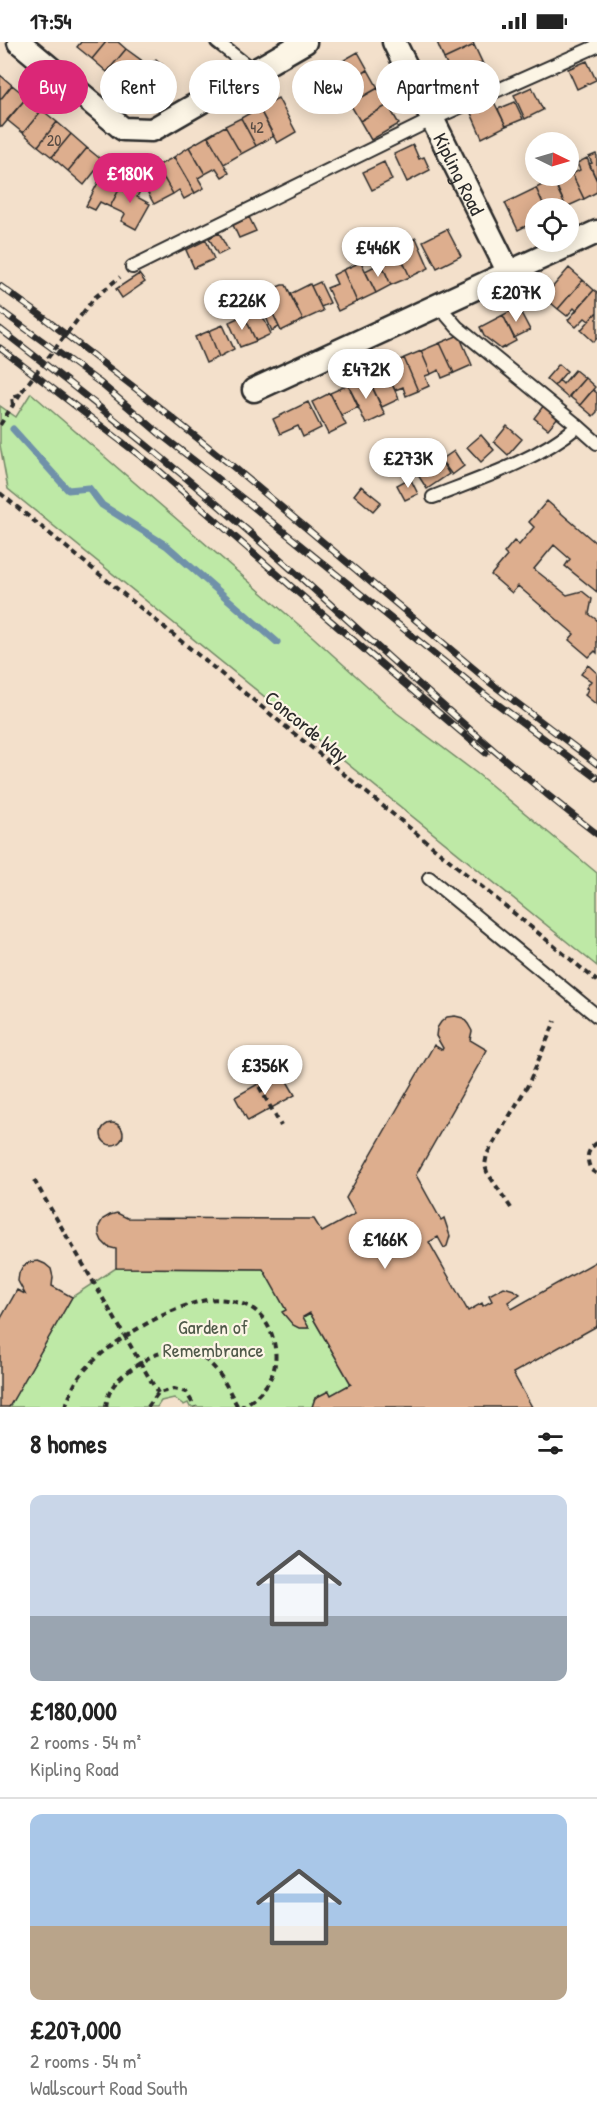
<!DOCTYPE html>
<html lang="en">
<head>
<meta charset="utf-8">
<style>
  body { margin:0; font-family:"Patrick Hand",sans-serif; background:#f6f6f6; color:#222; height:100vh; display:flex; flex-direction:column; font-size:22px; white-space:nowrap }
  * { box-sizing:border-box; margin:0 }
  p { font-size:20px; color:#767676 }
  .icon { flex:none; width:33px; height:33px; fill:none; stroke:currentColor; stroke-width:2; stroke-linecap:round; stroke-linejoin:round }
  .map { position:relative; height:1365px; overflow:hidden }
  .details { display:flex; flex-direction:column; background:#fff; flex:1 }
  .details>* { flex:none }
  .banner { position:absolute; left:18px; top:18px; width:561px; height:54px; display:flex; gap:12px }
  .needle { width:39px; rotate:95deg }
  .controls { position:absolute; left:525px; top:90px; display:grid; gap:12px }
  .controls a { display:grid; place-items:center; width:54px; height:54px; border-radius:50%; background:#fff; box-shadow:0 3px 15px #0003; font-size:30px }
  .price { position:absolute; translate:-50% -51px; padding:0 14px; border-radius:21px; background:#fff; color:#222; font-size:20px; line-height:39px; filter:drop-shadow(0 2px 3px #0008) }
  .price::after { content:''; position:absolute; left:50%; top:36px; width:18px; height:14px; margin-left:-9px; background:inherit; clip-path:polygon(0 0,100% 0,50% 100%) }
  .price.selected { background:#db2777; color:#fff }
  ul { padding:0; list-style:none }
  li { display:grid; align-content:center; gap:12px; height:318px; padding:0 30px }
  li+li { border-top:2px solid #e0e0e0 }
  li span { display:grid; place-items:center; height:186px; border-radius:12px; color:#555 }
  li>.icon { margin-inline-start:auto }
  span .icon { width:108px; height:108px; fill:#fffc; stroke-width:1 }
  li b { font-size:26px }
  h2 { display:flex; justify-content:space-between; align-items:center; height:72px; padding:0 30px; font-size:26px }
  .chip { padding:0 21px; border-radius:27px; background:#fff; box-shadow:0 3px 15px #0003; font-size:21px; line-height:54px }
  .chip.selected { background:#db2777; color:#fff }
  .status { display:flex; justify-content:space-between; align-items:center; height:42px; padding:0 30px; background:#fff; direction:ltr }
  .status svg { height:16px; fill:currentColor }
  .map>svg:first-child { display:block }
  .green { fill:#bee9a6; stroke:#748a68; stroke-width:1.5 }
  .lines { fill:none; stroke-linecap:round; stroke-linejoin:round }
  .stream { stroke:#7091a9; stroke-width:7 }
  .building { fill:#ddae8e; stroke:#2b2b2b; stroke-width:1.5 }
  .service-casing { stroke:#2b2b2b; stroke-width:16 }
  .minor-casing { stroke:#2b2b2b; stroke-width:27 }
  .path { stroke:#2b2b2b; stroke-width:4; stroke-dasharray:6 4.5; stroke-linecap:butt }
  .service { stroke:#fcf5e5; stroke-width:12 }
  .minor { stroke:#fcf5e5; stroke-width:22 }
  .rail-casing { stroke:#2b2b2b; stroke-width:7 }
  .rail { stroke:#fcf5e5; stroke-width:4.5; stroke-dasharray:14; stroke-linecap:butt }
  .path-bridge { stroke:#2b2b2b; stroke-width:4; stroke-dasharray:6 4.5; stroke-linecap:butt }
  .labels { text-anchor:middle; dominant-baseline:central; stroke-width:4.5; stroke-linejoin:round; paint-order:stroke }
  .number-label { font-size:16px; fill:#584c44 }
  .street-label { font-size:20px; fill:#2b2b2b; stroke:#fcf5e5 }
  .park-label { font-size:20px; fill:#505a4a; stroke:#fcf5e5 }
</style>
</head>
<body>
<div class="status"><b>17:54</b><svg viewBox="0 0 49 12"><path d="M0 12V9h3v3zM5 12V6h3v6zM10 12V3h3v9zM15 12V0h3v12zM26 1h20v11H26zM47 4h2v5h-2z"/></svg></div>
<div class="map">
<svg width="597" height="1365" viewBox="0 0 597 1365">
  <rect width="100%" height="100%" fill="#f3e0cb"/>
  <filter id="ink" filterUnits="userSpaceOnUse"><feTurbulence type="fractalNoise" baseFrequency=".0167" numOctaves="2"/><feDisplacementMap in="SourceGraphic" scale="12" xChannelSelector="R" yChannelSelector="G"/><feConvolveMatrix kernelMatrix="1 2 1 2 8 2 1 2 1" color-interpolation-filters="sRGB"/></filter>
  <g filter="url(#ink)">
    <path class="green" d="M31,351L313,595L397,671L479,733L597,831V924L8,447L0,403V364L16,375Z
      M116,1226L263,1227L286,1268L283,1271C291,1280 295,1288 309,1286L303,1275L310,1271L351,1342L331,1353L328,1349L315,1356L312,1365H190L188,1361L184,1363L174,1356L161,1359L157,1365H9L72,1255Z"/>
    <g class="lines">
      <path class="stream" d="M13,387L68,448L89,446L102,463L167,504L277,600"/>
    </g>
    <path class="building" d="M81,0H106L92,17L77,5Z
      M106,0H118L126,7L107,30L92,17Z
      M437,0H473L474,3L444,17Z
      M474,3L482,20L452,34L444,17Z
      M126,7L141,18L121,42L107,30Z
      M358,10L368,28L340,45L330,26Z
      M156,17L163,23L137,56L121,42L141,18L149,25Z
      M587,19L596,38L577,47L568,27Z
      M482,20L491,40L461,54L452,34Z
      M368,28L378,46L350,62L340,45Z
      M0,33L12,43L0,58Z
      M12,43L27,55L2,85L0,84V58Z
      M532,45L543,68L525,77L514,53Z
      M378,46L388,63L360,79L350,62Z
      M27,55L42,68L23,91L7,78Z
      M278,56L296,90L277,101L259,66Z
      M494,60L506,84L482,96L471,71Z
      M515,60L523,77L506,84L498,67Z
      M388,63L399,82L371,98L360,79Z
      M259,66L274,94L256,104L241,76Z
      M42,68L57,80L38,104L23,91Z
      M241,76L256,104L241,112L225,84Z
      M57,80L71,92L52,115L38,104Z
      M225,84L241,112L224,122L208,94Z
      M71,92L87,106L68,129L52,115Z
      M208,94L229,131L222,135L216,126L205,132L189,105Z
      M413,103L419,117L424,115L430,128L407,140L394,112Z
      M189,105L205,132L198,136L204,146L195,151L174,115Z
      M87,106L103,119L84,143L68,129Z
      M596,112L597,114V139L589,122L592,121L589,115Z
      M174,115L195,151L184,157L179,148L173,152L157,124Z
      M587,116L597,139V150L584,157L572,132L580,128L577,121Z
      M384,120L392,138L372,148L363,130Z
      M157,124L173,152L154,162L139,135Z
      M568,124L584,157L566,165L554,138L555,137L553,134H568Z
      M105,127L124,138L110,165L100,160L95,168L86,164Z
      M551,134L566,165L563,166H545L536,146L546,141L544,135Z
      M124,138L141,147L137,155L150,162L136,187L121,179L125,172L110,165Z
      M536,146L545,166H536V179L518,188L505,161Z
      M249,175L256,189L239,196L233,183Z
      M447,187L461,214L437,226L423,199Z
      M219,191L228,208L218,213L209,196Z
      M416,196L429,226L410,235L396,204Z
      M206,198L214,217L194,226L186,208Z
      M396,204L410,235L391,243L378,213Z
      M361,220L376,251L357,260L343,228Z
      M381,221L391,243L376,251L365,229Z
      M569,226L583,238L558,267L544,255Z
      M343,228L357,260L338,269L327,246L337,242L333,233Z
      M139,232L145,240L122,256L116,247Z
      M583,238L594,248L576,268L574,266L567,274L558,267Z
      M320,240L330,261L321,265L311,244Z
      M310,242L323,269L303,278L290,252Z
      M282,243H286L303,278L281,289L268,261L279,256L277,250V245Z
      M594,248L597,250V270L589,279L585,276L576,285L568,278Z
      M254,256L271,292L256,299L239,263Z
      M270,265L279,285L272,289L263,268Z
      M518,265L530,288L514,296L503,273Z
      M597,270V296L594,300L581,288Z
      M244,273L256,299L240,305L229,280Z
      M503,273L516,299L501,307L484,294L480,285Z
      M223,283L234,307L219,315L209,289Z
      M209,289L219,315L206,321L195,295Z
      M459,293L472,323L454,331L440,301Z
      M440,301L454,331L442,336L439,328L431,332L421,309Z
      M421,309L431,332L425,334L429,344L418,349L404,316Z
      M404,316L418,349L406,354L403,345L395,348L384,326Z
      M559,322L567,329L554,344L546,337Z
      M384,326L399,357L382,365L367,334Z
      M575,328L585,336L568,356L554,344L559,338L563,342Z
      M367,334L385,373L366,382L348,343Z
      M585,336L595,345L580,363L569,354Z
      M348,343L359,365L341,373L330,351Z
      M593,348L597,351V370L593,374L580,363Z
      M330,351L346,383L328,392L312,360Z
      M308,360L321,386L303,395L298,384L280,392L273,377Z
      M544,363L559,374L548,387L534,376Z
      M507,384L522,397L508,413L494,400Z
      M481,393L494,408L481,420L467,405Z
      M454,409L464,424L452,433L441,418Z
      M439,415L449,432L427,447L416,430Z
      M410,436L418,452L405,458L397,443Z
      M361,444L381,460L373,469L354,453Z
      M547,459L597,502V550L565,524L570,517L554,503L534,527L567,553L582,549L592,557L589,572L597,578V611L595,609L589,615L569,598L574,592L518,544L512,551L491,533L507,514L504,511L514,499L519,503L534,485L529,480Z
      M588,623L597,631V663L585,653L588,647L586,646L591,639L581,632Z
      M455,974L463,976L468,982L472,989L470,998L487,1008L416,1133L441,1178L444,1176L450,1194L447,1204L444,1206L438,1195L429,1200L468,1269L482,1261L483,1264L492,1259L489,1253L504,1245L514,1248L520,1252L508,1260L512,1267L597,1219V1284L513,1331L532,1365H312L315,1356L329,1349L331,1353L351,1342L310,1271L303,1275L309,1286H299L293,1283L282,1270L286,1268L263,1227L116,1226V1207L108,1205L102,1199L99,1192V1184L103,1177L110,1173L117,1171L127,1176L314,1177L322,1190L355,1172L346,1156L434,1003L442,1008L443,1006L436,994L437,986L441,980L447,975Z
      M281,1029L295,1053L248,1079L235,1055Z
      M101 1092a11 11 0 1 1 22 0a11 11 0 1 1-22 0Z
      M38,1219L45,1222L51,1227L53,1235L52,1244L72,1255L9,1365H0V1278L17,1248L25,1252L18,1239L19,1231L23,1224L30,1220Z"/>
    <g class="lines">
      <g class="service-casing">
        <path id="service" d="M217,0L254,29
          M132,225L433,77L597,4
          M578,384L597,401
          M433,455C482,436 537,418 578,384L457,285L438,263
          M429,836L597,974"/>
      </g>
      <g class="minor-casing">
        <g id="minor">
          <path d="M19,0L123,87L152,88L305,0"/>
          <path id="s1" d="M394,0L509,231"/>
          <path d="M254,348L597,190"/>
        </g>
      </g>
      <path class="path" d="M82,272L94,256L120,235
        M13,363L12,355L19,353
        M0,383L22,349
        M0,451L597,939
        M239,1008L281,1084
        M597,1101C586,1108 586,1117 591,1128L597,1132
        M34,1138L158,1351
        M511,1166L487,1130L485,1123L487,1112L528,1043L555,979
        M65,1365C69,1357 72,1347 76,1340C96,1306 169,1264 207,1258C221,1256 236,1259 248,1264C272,1275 283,1314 270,1337C264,1349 252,1359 241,1365
        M106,1365C108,1347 116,1338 130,1328C158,1306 191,1297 217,1329C225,1339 231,1353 238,1365
        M148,1365L158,1351L174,1347L186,1350L195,1365"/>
      <use href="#service" class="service"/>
      <use href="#minor" class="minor"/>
      <g class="rail-casing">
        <path id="rail" d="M0,244L39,272L135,346L236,427L492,642L597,722
          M0,268L99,340L160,392L251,463L484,652L597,736
          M0,287C84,352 167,418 247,488C363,589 474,698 597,792
          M0,306L156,426L325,574L486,711"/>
      </g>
      <use href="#rail" class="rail"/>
      <path class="path-bridge" d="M22,349L82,272"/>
    </g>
  </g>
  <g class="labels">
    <g class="number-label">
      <text x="257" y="85">42</text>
      <text x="54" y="98">20</text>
    </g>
    <g class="street-label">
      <text stroke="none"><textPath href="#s1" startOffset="147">Kipling Road</textPath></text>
      <text transform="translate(307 684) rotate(39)">Concorde Way</text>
    </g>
    <g class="park-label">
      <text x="213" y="1284">Garden of<tspan x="213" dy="23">Remembrance</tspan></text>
    </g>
  </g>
</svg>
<div class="controls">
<a><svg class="needle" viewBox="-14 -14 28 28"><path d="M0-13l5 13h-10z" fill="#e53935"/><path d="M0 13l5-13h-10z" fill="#767676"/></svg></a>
<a><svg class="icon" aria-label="locate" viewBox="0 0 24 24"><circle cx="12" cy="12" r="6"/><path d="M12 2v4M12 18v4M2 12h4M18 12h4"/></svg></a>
</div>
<b class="price selected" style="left:130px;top:162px">£180K</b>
<b class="price" style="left:378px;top:236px">£446K</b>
<b class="price" style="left:516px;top:281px">£207K</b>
<b class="price" style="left:242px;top:289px">£226K</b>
<b class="price" style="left:366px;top:358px">£472K</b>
<b class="price" style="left:408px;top:447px">£273K</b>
<b class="price" style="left:265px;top:1054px">£356K</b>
<b class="price" style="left:385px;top:1228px">£166K</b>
<div class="banner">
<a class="chip selected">Buy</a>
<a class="chip">Rent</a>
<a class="chip">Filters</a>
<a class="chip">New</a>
<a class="chip">Apartment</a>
</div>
</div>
<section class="details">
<h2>8 homes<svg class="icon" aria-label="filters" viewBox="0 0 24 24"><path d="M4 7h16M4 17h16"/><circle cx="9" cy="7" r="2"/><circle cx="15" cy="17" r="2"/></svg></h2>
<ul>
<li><span style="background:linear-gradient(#c9d6e8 65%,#9aa5b1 0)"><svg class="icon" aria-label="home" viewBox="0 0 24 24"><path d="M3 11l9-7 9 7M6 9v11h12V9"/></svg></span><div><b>£180,000</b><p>2 rooms · 54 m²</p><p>Kipling Road</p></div></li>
<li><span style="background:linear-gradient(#a9c7e8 60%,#b9a48a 0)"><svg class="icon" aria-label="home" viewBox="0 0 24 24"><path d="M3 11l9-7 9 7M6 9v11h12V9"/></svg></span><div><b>£207,000</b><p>2 rooms · 54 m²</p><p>Wallscourt Road South</p></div></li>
</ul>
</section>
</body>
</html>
